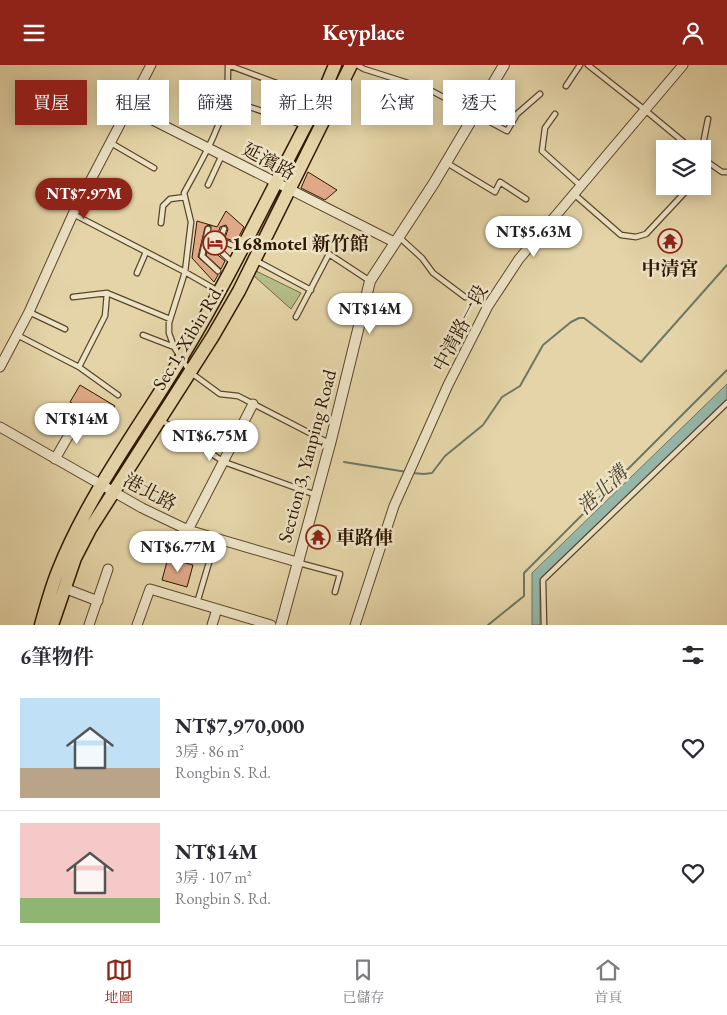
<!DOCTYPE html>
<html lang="zh-TW">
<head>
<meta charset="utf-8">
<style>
  body { margin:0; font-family:"EB Garamond","Noto Serif TC",serif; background:#f2f2f3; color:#2b2b33; height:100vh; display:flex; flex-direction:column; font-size:19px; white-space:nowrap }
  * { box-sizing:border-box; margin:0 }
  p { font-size:16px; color:#7c7c81 }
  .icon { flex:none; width:28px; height:28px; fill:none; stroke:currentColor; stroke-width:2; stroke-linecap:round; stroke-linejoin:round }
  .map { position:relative; height:560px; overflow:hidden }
  .panel { display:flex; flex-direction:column; background:#fff; flex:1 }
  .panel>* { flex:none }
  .top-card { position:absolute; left:15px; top:15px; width:698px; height:45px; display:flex; gap:10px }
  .controls { position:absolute; left:656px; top:75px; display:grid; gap:10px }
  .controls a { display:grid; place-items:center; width:55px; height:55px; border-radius:0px; background:#fff; box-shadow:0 2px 12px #0003; font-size:25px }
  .price { position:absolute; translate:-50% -42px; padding:0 11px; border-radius:18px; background:#fff; color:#222; font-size:16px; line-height:32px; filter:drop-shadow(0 1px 2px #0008) }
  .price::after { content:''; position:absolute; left:50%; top:30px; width:15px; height:11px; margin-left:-8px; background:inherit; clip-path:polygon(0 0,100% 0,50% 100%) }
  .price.on { background:#8f2418; color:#fff }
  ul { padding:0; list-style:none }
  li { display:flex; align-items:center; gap:15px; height:125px; padding:0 20px }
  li+li { border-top:1px solid #e1e1e2 }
  li span { display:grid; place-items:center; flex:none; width:140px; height:100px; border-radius:0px; color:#555 }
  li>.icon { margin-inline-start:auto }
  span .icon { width:60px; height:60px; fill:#fffc; stroke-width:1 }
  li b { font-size:21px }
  h2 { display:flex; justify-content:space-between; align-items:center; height:60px; padding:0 20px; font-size:21px }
  .tag { padding:0 18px; border-radius:0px; background:#fff; box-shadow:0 2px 12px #0003; font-size:18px; line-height:45px }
  .tag.on { background:#8f2418; color:#fff }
  header { display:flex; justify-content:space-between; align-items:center; height:65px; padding:0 20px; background:#8f2418; color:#fff; font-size:22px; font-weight:700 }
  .tabs { display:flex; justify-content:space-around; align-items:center; height:70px; border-top:1px solid #e1e1e2; background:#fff; font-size:14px; color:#7c7c81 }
  .tabs a { display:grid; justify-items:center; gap:2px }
  .tabs .on { color:#8f2418 }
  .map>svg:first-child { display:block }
  .green { fill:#b4bd88; stroke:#726a44 }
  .water { fill:#95b8ab; stroke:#6c7867 }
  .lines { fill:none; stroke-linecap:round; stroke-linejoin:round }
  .stream { stroke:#6c7867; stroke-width:2 }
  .building { fill:#dfa987; stroke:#2f1700 }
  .service-casing { stroke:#5c462a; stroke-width:7 }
  .minor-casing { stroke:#5c462a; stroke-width:11 }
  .tertiary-casing { stroke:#5c462a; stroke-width:12 }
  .primary-casing { stroke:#2f1700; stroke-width:15 }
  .service { stroke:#ede3c6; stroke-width:4.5 }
  .minor { stroke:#ede3c6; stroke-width:9 }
  .tertiary { stroke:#ede3c6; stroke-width:10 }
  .primary { stroke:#e4d4a7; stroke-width:12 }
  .labels { text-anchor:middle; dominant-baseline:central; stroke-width:5; stroke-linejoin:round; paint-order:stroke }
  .street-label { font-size:19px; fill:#2f1700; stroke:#ede3c6 }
  .poi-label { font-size:19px; font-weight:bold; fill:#2f1700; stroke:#ede3c6; text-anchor:start }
  .water-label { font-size:20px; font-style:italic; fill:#4e4733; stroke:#ede3c6 }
</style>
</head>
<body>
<header><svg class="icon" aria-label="menu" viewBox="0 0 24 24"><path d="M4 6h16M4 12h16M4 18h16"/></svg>Keyplace<svg class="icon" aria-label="person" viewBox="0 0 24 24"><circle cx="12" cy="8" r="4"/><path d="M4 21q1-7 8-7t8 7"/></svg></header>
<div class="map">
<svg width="727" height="560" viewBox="0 0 727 560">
  <rect width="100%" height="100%" fill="#e4d4a7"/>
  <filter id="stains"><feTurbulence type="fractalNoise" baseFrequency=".004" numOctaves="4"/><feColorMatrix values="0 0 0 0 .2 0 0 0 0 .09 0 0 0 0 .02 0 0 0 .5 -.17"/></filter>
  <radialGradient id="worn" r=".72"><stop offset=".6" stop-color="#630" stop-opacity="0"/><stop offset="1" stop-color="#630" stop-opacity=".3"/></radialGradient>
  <path class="green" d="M256,206L301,228L291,244L254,211Z"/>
  <path class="water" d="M727,319V335L540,515V560H532V508Z"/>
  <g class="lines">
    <path class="stream" d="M344,397L407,407
      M412,408L424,409L432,408L445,391L483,360L502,332L520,321L543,280L571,257L579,253H584L641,297L727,200
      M488,560L524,531V508L727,305"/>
  </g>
  <path class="building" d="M308,107L337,125L325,135L301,123Z
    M226,146L244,162L236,177L225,173L228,164L226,160L220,162L215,177L210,174L211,161L208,160L205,162L198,192L218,210L214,217L192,193L197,156L217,162Z
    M667,165L682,177L673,188L658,175Z
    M208,182L225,196L221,204L206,190Z
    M80,320L115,341L105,358L70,337Z
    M168,493L193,500L187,522L162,515Z"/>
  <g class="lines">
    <g class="service-casing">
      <path id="service" d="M228,0C228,9 228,18 227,27C224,59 199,100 184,128L191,157L185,207L169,258V268L174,282L190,307L220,329L238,331L329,378
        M228,0L298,26L323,24
        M357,0L364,4L430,25L507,66L517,49L540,29
        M588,0L645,45L692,84
        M566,21L580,0
        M226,34L303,60
        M555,49L545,63L542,86L581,121
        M111,78L154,103
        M702,84L708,54
        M702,93L722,107H727
        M447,98L495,127L500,117L526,134
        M208,120L222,90
        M574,129L621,170L636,172L646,169L688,124V121
        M73,149L185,207L218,226
        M161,158L163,141L170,134L185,132
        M208,164L202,191L218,206
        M399,172L422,193L433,208L465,232
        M220,175L241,184
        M206,176L217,183L224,164
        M217,183L232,197
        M255,195L311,225
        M137,208L146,187
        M73,232L107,228L170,254
        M29,247L65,264
        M296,252L329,189L370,216
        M17,270L79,302L105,251L107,228
        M143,270L174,282
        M79,302L118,330
        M161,355L224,397L316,430
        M299,498L340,509L335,527
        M197,538L216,474
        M544,560L543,515L727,338"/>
    </g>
    <g class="minor-casing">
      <path id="minor" d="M129,43L394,177
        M0,302L29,247L73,149L151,0
        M0,362L142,443L188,465L297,497
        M55,394L77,356
        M188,465L253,339
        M64,523L98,536
        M89,560L108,504
        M137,560L150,524L271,560
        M212,560L217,544
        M355,560L394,441L448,320L488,241L519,194L683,0"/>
    </g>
    <g class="tertiary-casing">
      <path id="tertiary" d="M281,560L330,379L370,216L434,118L504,0"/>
    </g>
    <g class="primary-casing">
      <path id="primary" d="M41,560C46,542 51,523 58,506C89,428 140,362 183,290C235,204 277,112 325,24L335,0
        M52,560L75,493L90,464L213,271L239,226L351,0"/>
    </g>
    <use href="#service" class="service"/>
    <use href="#minor" class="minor"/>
    <use href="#tertiary" class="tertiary"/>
    <use href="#primary" class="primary"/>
  </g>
  <defs>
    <g id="temple-ring" transform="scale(1.25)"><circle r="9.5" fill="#ede3c6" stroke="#8f2418" stroke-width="1.5"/><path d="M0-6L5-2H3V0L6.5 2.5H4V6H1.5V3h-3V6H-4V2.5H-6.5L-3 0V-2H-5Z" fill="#8f2418"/></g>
    <g id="hotel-ring" transform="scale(1.25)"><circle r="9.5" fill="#ede3c6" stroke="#8f2418" stroke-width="1.5"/><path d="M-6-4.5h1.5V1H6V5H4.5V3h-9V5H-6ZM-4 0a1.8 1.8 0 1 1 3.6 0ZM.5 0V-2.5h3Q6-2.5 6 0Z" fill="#8f2418"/></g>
  </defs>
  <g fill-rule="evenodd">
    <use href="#temple-ring" x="670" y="176"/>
    <use href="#hotel-ring" x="215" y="178"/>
    <use href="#temple-ring" x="318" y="472"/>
  </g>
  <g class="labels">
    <g class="street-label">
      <text transform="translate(269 96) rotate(28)">延濱路</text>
      <text transform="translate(460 263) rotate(-62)">中清路一段</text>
      <text transform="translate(188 272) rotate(-59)">Sec.1, Xibin Rd.</text>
      <text transform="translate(307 391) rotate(-75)">Section 3, Yanping Road</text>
      <text transform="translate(150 427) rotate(28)">港北路</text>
    </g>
    <g class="poi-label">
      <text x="232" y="178">168motel 新竹館</text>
      <text x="670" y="203" text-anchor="middle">中清宮</text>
      <text x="336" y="472">車路俥</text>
    </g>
    <g class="water-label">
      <text transform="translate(602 425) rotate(-43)">港北溝</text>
    </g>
  </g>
  <rect width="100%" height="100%" filter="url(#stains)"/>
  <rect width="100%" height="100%" fill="url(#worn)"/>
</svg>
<div class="controls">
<a><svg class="icon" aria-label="layers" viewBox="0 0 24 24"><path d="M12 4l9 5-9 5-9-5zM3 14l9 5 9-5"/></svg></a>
</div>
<b class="price on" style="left:84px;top:155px">NT$7.97M</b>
<b class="price" style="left:534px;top:193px">NT$5.63M</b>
<b class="price" style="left:370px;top:270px">NT$14M</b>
<b class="price" style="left:77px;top:380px">NT$14M</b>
<b class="price" style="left:210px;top:397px">NT$6.75M</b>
<b class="price" style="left:178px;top:508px">NT$6.77M</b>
<div class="top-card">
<a class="tag on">買屋</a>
<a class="tag">租屋</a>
<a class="tag">篩選</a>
<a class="tag">新上架</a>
<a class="tag">公寓</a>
<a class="tag">透天</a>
</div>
</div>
<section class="panel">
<h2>6筆物件<svg class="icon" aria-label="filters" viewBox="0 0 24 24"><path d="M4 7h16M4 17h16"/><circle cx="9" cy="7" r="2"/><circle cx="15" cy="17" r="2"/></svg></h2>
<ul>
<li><span style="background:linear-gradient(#bfe0f5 70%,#b9a48a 0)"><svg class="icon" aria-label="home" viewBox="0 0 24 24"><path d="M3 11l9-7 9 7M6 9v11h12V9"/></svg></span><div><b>NT$7,970,000</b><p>3房 · 86 m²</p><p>Rongbin S. Rd.</p></div><svg class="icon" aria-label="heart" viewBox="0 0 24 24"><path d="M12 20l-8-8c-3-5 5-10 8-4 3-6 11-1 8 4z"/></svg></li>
<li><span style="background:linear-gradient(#f6c9c9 75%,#8fb573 0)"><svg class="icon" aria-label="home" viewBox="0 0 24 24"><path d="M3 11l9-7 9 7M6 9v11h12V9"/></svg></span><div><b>NT$14M</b><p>3房 · 107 m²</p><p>Rongbin S. Rd.</p></div><svg class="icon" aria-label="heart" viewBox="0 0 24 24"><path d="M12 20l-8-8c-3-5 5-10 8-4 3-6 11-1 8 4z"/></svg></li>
</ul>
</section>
<nav class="tabs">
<a class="on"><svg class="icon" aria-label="map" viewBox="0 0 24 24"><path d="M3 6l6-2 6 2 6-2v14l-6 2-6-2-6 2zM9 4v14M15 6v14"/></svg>地圖</a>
<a><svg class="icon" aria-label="saved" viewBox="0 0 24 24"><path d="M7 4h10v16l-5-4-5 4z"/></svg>已儲存</a>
<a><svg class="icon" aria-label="home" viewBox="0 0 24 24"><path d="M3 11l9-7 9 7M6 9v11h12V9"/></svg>首頁</a>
</nav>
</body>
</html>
